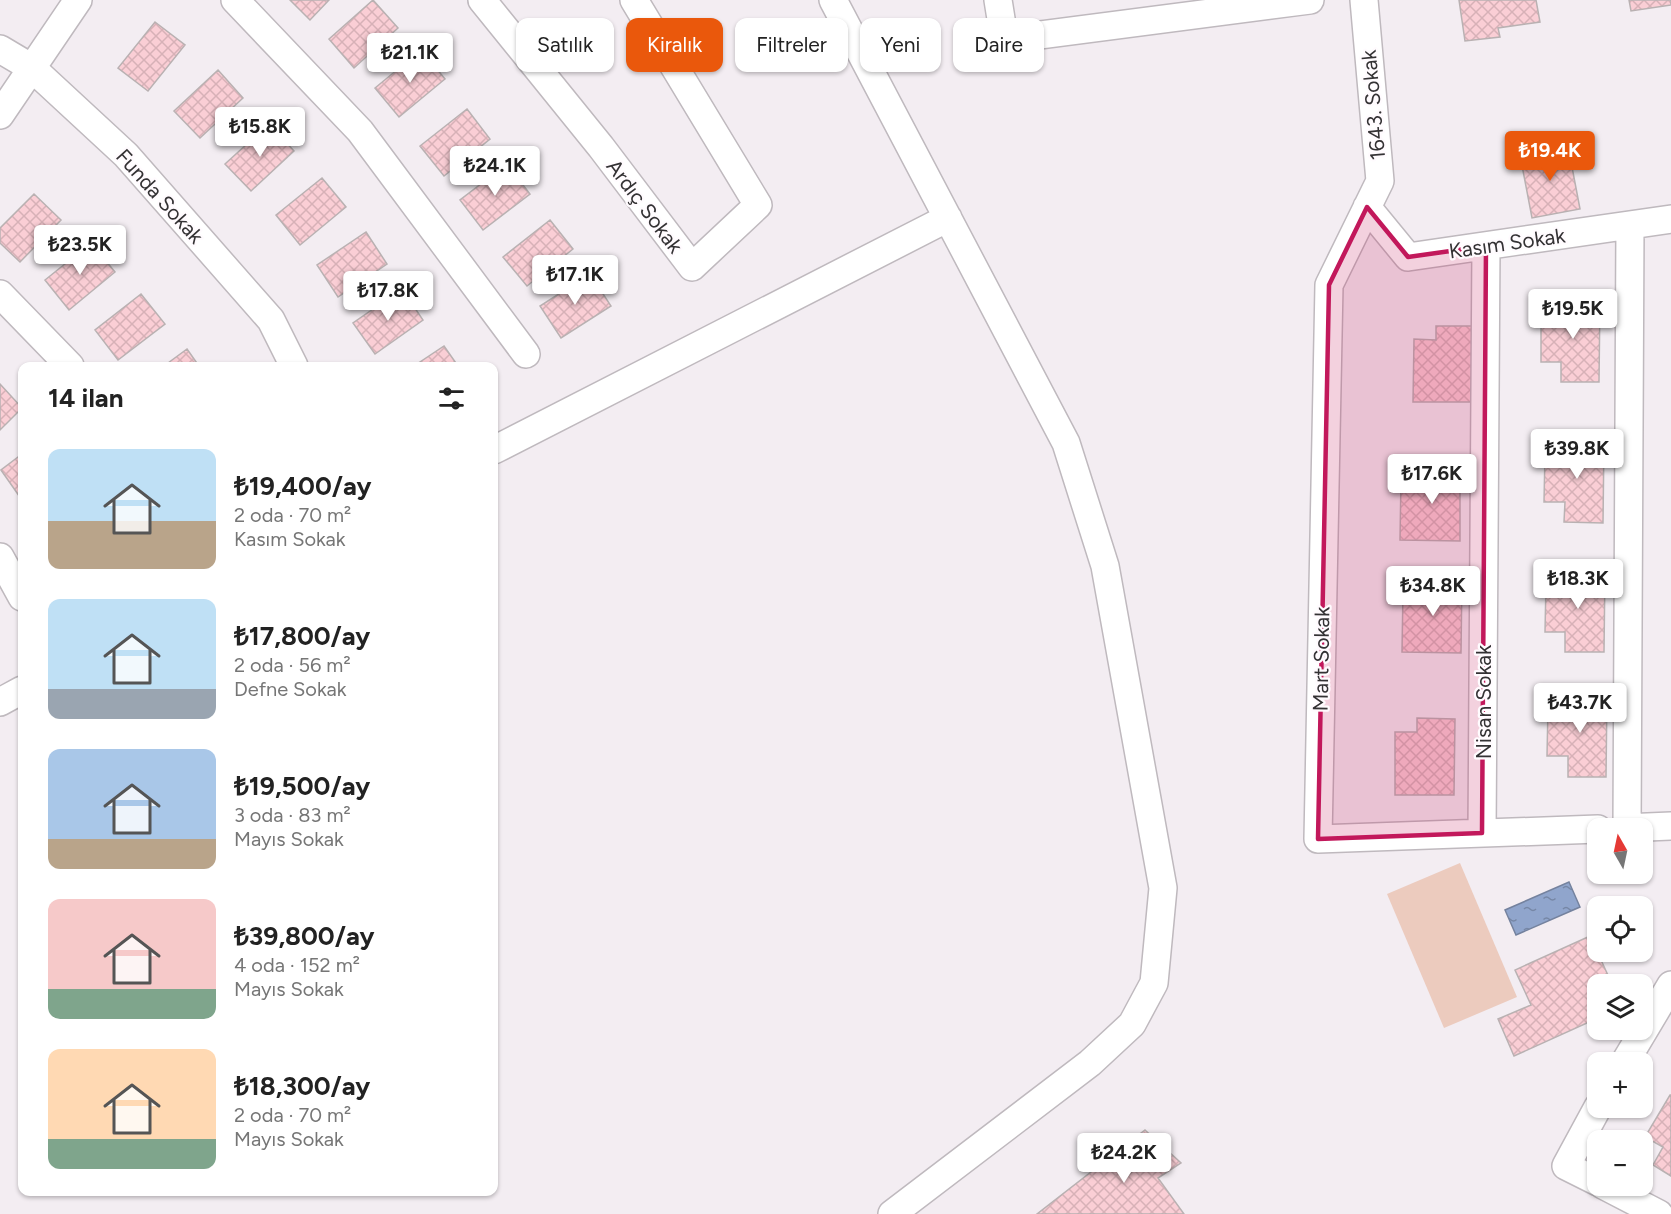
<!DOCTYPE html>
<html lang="tr">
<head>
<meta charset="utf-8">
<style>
  body { margin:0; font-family:Figtree,sans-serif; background:#f2f2f2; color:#222; height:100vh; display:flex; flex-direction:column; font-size:22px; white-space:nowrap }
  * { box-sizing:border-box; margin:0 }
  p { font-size:20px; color:#767676 }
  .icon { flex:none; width:33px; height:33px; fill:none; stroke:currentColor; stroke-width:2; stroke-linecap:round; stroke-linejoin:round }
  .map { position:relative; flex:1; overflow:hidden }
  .sheet { position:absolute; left:18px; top:362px; width:480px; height:834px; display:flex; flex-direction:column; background:#fff; border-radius:12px; box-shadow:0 2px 4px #0004 }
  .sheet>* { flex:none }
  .top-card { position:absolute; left:516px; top:18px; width:570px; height:54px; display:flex; gap:12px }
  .needle { width:39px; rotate:351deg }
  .buttons { position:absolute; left:1587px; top:818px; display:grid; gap:12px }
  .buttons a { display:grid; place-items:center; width:66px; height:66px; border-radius:12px; background:#fff; box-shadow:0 2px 4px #0004; font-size:30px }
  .price { position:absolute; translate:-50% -51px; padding:0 14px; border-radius:6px; background:#fff; color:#222; font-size:20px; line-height:39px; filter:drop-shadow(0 2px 3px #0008) }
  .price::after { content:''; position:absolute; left:50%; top:36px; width:18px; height:14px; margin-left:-9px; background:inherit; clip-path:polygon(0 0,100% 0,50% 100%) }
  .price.on { background:#ea580c; color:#fff }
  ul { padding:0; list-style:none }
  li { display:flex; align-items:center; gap:18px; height:150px; padding:0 30px }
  li span { display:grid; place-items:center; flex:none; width:168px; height:120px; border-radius:12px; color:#555 }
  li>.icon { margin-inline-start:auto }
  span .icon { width:72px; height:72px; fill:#fffc; stroke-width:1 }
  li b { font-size:26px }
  h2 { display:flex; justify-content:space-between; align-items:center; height:72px; padding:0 30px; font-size:26px }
  .chip { padding:0 21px; border-radius:12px; background:#fff; box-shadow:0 2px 4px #0004; font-size:21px; line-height:54px }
  .chip.on { background:#ea580c; color:#fff }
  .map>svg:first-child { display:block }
  .garden { fill:#eccbbe }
  .water { fill:url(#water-ripples); stroke:#74829e; stroke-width:1.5 }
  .building { fill:url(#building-cross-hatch); stroke:#b9b1b2; stroke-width:1.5 }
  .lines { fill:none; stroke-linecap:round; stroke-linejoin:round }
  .minor-casing { stroke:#bfb9be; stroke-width:30 }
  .minor { stroke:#fff; stroke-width:27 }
  .marked { fill:#c2185b; fill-opacity:0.2; stroke:#c2185b; stroke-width:4.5; stroke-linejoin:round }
  .labels { text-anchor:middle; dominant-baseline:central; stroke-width:4.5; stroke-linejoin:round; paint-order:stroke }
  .street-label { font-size:21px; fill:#343234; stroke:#fffbfe }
</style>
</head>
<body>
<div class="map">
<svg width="1671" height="1214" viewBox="0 0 1671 1214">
  <defs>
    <pattern id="water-ripples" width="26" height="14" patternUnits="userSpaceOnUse" patternTransform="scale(1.5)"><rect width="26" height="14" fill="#90a5cc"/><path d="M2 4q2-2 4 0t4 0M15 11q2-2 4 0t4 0" fill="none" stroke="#7687a6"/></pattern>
    <pattern id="building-cross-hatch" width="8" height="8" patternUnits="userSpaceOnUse" patternTransform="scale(1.5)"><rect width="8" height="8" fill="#faced5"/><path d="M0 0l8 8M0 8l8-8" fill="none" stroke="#d7b1b7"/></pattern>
  </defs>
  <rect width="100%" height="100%" fill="#f3edf2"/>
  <path class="garden" d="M1460,863L1517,997L1444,1028L1387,894Z"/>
  <path class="water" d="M1569,882L1580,907L1516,935L1505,910Z"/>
  <path class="building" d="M290,0H329L310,20Z
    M373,0L398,28L354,68L329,39Z
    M1459,0H1536L1540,22L1498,28L1500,37L1465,41Z
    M1629,0H1671V5L1631,11Z
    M155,22L185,45L148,91L118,68Z
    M421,50L445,79L399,117L375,88Z
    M218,70L243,98L200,138L174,111Z
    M467,109L490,139L444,176L420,146Z
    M269,124L294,151L251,191L225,164Z
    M1568,146L1580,209L1532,218L1520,155Z
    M507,164L530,194L483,230L460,200Z
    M322,178L346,207L300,245L276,215Z
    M34,194L61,220L20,262L0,243V228Z
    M550,220L573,249L527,286L503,257Z
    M366,232L387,264L338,297L317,265Z
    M91,243L115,272L69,310L45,280Z
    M590,274L611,306L561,338L540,306Z
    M402,289L423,320L375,354L353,323Z
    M141,294L165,324L118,360L95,330Z
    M1562,299H1600L1599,382H1561V362H1541V313H1562Z
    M1436,326H1473V402H1413L1414,339L1436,340Z
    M444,346L458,366H414Z
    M187,349L199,366H164Z
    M0,384L22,408L0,430Z
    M1567,439L1604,440L1603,523L1564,522L1565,502H1544L1545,453H1567Z
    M22,454V500L1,470Z
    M1423,465H1460V541L1400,540L1401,478H1422Z
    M1567,570H1605L1604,652H1565V632H1545L1546,583H1567Z
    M1424,577H1462L1461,653L1402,652L1403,590H1424Z
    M1570,693L1607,694L1606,777H1568V756H1547L1548,707H1570Z
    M1417,718L1455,719L1454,795H1395V732H1417Z
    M1590,936L1612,984H1598V1018L1514,1056L1498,1019L1531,1005L1515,970Z
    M1670,1095H1671V1176L1653,1165L1663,1147L1645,1137Z
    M1145,1130L1181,1163L1158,1178L1184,1214H1037Z"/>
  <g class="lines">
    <g class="minor-casing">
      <path id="minor" d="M235,0L360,131L526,354
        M482,0L601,147L692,267L758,205L634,0
        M833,0L1066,443L1105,566L1163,888L1154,983L1132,1024L1090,1063L892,1214
        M998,0L1002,25L1010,39L1310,0
        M1364,0L1380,181L1329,285L1318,839L1598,829
        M0,49L32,68L126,155L271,320L294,366
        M0,115L78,0
        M1367,207L1408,257L1671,219
        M0,294L70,366
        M494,450L948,218
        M0,557L22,597
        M0,702L22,690
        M1624,828L1671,826
        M1627,828L1630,225
        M1482,833L1486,246
        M1625,1062L1671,985
        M1598,1182L1566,1166L1598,1107
        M1603,1185L1659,1214"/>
    </g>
    <use href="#minor" class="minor"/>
  </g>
  <path class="marked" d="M1367,207L1408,257L1486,246L1482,833L1318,839L1329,285Z"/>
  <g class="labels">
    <g class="street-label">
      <text transform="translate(1373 105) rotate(-95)">1643. Sokak</text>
      <text transform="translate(160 196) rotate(48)">Funda Sokak</text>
      <text transform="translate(645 206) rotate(53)">Ardıç Sokak</text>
      <text transform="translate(1507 243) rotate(-8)">Kasım Sokak</text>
      <text transform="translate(1321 659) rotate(-89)">Mart Sokak</text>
      <text transform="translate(1483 702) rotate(-90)">Nisan Sokak</text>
    </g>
  </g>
</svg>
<div class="buttons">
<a><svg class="needle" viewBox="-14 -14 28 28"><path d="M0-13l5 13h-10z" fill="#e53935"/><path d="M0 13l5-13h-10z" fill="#767676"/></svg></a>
<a><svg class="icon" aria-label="locate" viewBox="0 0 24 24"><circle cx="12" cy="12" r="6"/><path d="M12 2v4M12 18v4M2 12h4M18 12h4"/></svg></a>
<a><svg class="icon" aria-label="layers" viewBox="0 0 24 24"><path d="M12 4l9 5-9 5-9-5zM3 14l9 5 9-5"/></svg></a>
<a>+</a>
<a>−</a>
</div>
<b class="price" style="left:410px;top:84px">₺21.1K</b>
<b class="price" style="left:260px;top:158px">₺15.8K</b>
<b class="price on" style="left:1550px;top:182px">₺19.4K</b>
<b class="price" style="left:495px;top:197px">₺24.1K</b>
<b class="price" style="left:80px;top:276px">₺23.5K</b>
<b class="price" style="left:575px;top:306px">₺17.1K</b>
<b class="price" style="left:388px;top:322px">₺17.8K</b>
<b class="price" style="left:1573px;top:340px">₺19.5K</b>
<b class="price" style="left:1577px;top:480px">₺39.8K</b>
<b class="price" style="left:1432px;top:505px">₺17.6K</b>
<b class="price" style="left:1578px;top:610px">₺18.3K</b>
<b class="price" style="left:1433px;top:617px">₺34.8K</b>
<b class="price" style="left:1580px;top:734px">₺43.7K</b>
<b class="price" style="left:1124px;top:1184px">₺24.2K</b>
<div class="top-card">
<a class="chip">Satılık</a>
<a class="chip on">Kiralık</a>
<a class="chip">Filtreler</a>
<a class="chip">Yeni</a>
<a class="chip">Daire</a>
</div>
<section class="sheet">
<h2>14 ilan<svg class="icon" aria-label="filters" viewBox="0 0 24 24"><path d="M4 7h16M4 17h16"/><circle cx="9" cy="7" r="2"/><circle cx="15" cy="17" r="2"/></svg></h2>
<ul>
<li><span style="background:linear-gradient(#bfe0f5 60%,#b9a48a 0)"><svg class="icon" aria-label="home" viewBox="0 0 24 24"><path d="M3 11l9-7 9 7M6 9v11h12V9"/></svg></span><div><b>₺19,400/ay</b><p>2 oda · 70 m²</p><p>Kasım Sokak</p></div></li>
<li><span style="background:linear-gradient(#bfe0f5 75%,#9aa5b1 0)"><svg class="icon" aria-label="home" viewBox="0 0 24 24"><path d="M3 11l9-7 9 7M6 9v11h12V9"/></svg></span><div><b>₺17,800/ay</b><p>2 oda · 56 m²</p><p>Defne Sokak</p></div></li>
<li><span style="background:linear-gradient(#a9c7e8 75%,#b9a48a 0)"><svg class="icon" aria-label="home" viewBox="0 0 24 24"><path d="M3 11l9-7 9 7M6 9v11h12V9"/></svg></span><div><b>₺19,500/ay</b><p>3 oda · 83 m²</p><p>Mayıs Sokak</p></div></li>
<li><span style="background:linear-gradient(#f6c9c9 75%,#7fa58c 0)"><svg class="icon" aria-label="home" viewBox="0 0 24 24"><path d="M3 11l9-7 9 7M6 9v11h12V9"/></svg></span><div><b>₺39,800/ay</b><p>4 oda · 152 m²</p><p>Mayıs Sokak</p></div></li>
<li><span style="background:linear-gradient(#ffd9b3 75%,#7fa58c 0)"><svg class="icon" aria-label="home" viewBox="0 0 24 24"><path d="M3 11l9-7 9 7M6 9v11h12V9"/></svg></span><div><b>₺18,300/ay</b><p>2 oda · 70 m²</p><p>Mayıs Sokak</p></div></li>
</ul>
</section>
</div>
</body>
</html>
